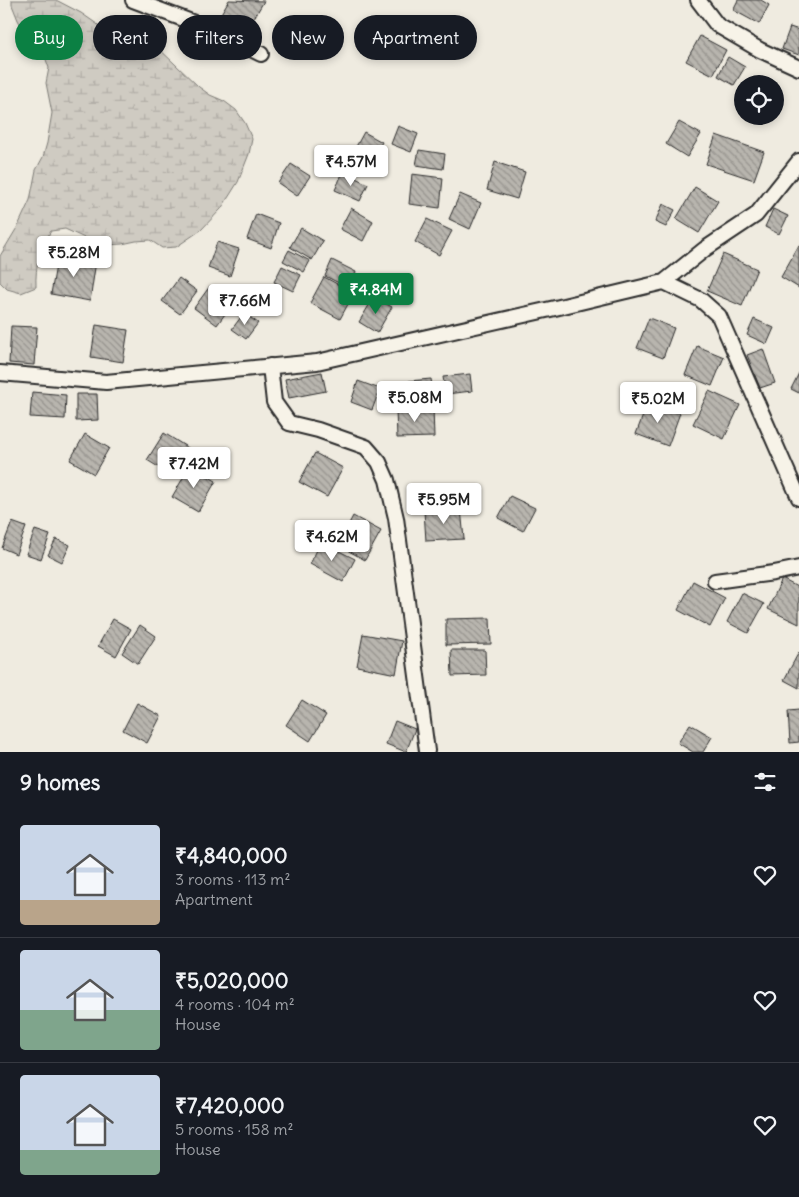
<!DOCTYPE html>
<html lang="en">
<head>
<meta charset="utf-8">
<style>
  body { margin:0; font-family:Delius,sans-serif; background:#242831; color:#f1f3f6; height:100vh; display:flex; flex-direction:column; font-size:19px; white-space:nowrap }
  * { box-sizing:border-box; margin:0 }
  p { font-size:16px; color:#9ea1a6 }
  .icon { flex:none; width:28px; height:28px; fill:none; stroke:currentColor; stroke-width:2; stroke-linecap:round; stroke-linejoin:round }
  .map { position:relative; height:752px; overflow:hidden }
  .details { display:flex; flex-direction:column; background:#171b24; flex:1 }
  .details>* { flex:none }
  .guide { position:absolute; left:15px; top:15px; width:500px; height:45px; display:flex; gap:10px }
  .fabs { position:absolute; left:734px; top:75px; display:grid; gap:10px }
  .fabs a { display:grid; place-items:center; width:50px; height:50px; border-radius:50%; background:#171b24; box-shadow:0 2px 8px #0003; font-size:25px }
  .price { position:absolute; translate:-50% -42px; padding:0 11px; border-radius:5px; background:#fff; color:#222; font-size:16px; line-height:32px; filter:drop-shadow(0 1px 2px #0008) }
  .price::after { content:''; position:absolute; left:50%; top:30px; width:15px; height:11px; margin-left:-8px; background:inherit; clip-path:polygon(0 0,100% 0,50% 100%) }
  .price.selected { background:#0b8043; color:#fff }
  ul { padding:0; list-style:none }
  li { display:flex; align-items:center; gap:15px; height:125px; padding:0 20px }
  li+li { border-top:1px solid #363941 }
  li span { display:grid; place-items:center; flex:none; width:140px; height:100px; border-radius:5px; color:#555 }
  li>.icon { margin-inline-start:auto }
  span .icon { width:60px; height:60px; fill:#fffc; stroke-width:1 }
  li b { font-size:21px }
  h2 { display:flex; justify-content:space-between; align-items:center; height:60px; padding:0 20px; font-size:21px }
  .chip { padding:0 18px; border-radius:22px; background:#171b24; box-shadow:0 2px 8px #0003; font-size:18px; line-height:45px }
  .chip.selected { background:#0b8043; color:#fff }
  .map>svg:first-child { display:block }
  .wetland { fill:url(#wetland-marsh); stroke:#7d7b76 }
  .building { fill:url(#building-back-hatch); stroke:#2b2b2b }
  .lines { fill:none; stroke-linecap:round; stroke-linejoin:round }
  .street-casing { stroke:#2b2b2b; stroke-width:18 }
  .street { stroke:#f7f3e8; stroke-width:14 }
</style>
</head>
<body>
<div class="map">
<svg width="799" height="752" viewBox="0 0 799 752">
  <defs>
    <pattern id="wetland-marsh" width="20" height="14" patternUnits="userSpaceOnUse" patternTransform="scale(1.25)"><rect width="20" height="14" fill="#cfcbc2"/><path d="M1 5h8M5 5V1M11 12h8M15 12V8" fill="none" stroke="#b2aea7"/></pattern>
    <pattern id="building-back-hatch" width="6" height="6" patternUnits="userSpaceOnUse" patternTransform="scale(1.25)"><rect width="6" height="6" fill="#b8b5ae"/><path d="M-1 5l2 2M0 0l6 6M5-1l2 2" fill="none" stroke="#96938e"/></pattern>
  </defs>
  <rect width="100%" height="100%" fill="#efebe0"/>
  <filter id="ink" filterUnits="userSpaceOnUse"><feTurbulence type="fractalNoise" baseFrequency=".02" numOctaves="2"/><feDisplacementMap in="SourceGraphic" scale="10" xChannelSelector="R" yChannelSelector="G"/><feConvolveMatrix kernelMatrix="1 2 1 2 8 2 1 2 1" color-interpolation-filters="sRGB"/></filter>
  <g filter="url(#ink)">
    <path class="wetland" d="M12,0H56L81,13L107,31L122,37L153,43L199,87L210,95L224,101L236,110L245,123L252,139L249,154L238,182L221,209L201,230L176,247L162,248L150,240L136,241L122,244L107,245L93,242L65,229L51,231C40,247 35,266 36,287L21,293L7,289L0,282V256L18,226L30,200L36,170L43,157L47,143L52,113L46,83L49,68L44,54L33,44L25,32L18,20L12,5Z"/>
    <path class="building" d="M229,0L264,1L245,33L219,17Z
      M738,0H761L769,5L759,24L733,10Z
      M790,27L799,30V55L782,49Z
      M700,36L726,50L713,75L686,61Z
      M728,57L745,67L734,85L718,76Z
      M679,122L701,134L687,157L666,144Z
      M398,126L418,134L411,152L391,144Z
      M364,132L382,142L370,164L352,154Z
      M716,135L764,152L754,180L706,164Z
      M419,150L445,154L443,169L416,165Z
      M495,162L525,172L517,199L487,190Z
      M291,164L310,176L297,196L278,183Z
      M343,172L368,184L360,201L335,190Z
      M412,174L443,178L440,208L409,204Z
      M695,187L718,201L699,233L676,219Z
      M460,194L481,203L470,229L449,219Z
      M663,204L675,210L666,227L655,222Z
      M351,208L373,221L363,241L340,229Z
      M773,209L788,216L779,234L765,227Z
      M256,214L279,223L271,248L247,239Z
      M427,219L452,231L439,255L415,242Z
      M301,228L323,241L312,260L290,247Z
      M217,242L239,249L230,276L208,268Z
      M799,245V288L781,277Z
      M289,250L310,261L304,272L283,261Z
      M58,254L96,261L90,301L51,294Z
      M723,254L757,269L742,306L707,291Z
      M332,260L356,272L349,288L325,276Z
      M282,266L301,275L293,291L274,282Z
      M324,277L354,293L340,319L310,303Z
      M179,278L197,291L180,314L162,301Z
      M210,286L233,303L217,325L194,308Z
      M374,297L392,307L377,333L359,322Z
      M244,313L258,323L246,339L232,329Z
      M649,318L674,328L663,358L637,348Z
      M754,319L774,328L767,344L747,335Z
      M96,325L128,330L123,362L91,357Z
      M11,326L37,327L34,365L9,363Z
      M697,346L724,357L712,386L685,375Z
      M763,349L775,383L760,388L747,355Z
      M322,372L326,391L289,398L285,379Z
      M799,373V393L791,389Z
      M470,374L472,391L446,394L443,377Z
      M431,379L434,400L412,403L409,381Z
      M358,381L380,389L372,410L351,402Z
      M709,391L740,405L724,439L693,424Z
      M32,392L66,395L65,419L30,417Z
      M76,394H97L98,420L76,421Z
      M648,402L680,413L668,446L636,434Z
      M433,408L434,437L397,438L396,410Z
      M164,433L193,451L176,478L147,460Z
      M85,434L109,448L94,474L70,460Z
      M315,453L343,468L327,497L299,482Z
      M190,466L216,481L198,512L172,497Z
      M510,496L535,508L523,531L498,518Z
      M461,509L464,539L426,541L424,511Z
      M353,516L381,531L365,560L338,545Z
      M12,522L26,527L16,554L2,548Z
      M35,530L50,535L41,559L26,554Z
      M56,539L70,545L62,562L48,555Z
      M321,542L355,559L343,582L310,564Z
      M782,579L799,588V624L768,609Z
      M693,581L725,598L710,627L678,610Z
      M742,593L764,604L748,633L727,622Z
      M490,618L491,644L446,645V619Z
      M113,619L131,629L116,656L98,646Z
      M140,625L156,636L138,664L122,653Z
      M363,634L402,641L396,674L357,666Z
      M451,650H485L486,675L452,676Z
      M799,652V688L784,680Z
      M302,700L326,715L310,741L286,725Z
      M137,703L161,716L147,743L123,730Z
      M799,710V742L790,743L788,711Z
      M395,721L415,729L406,752L386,744Z
      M690,724L712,737L703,752H693L678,743Z"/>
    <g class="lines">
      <g class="street-casing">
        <path id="street" d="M133,0L210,29L261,54
          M698,0L717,25L760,50L799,68
          M664,282L701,300L719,316L799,498
          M270,366L274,402L289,423L318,430L366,447L379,462L387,480L396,518L427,751
          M0,373L106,382L317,362L555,308L664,282L705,249L756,215L799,161
          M715,581L774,573L799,568"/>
      </g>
      <use href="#street" class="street"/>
    </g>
  </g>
</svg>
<div class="fabs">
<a><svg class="icon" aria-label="locate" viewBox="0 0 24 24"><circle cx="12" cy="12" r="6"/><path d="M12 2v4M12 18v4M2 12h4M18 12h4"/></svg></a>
</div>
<b class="price" style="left:351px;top:187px">₹4.57M</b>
<b class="price" style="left:74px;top:278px">₹5.28M</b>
<b class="price selected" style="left:376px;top:315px">₹4.84M</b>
<b class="price" style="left:245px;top:326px">₹7.66M</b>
<b class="price" style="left:415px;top:423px">₹5.08M</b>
<b class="price" style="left:658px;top:424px">₹5.02M</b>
<b class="price" style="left:194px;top:489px">₹7.42M</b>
<b class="price" style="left:444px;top:525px">₹5.95M</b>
<b class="price" style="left:332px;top:562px">₹4.62M</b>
<div class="guide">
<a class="chip selected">Buy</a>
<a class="chip">Rent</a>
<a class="chip">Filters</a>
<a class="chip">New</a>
<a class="chip">Apartment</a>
</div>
</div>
<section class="details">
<h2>9 homes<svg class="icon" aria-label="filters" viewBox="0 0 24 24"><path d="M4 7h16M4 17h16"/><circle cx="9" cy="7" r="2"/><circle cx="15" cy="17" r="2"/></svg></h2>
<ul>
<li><span style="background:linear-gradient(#c9d6e8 75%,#b9a48a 0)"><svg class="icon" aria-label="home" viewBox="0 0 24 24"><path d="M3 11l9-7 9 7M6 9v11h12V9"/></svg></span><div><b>₹4,840,000</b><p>3 rooms · 113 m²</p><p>Apartment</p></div><svg class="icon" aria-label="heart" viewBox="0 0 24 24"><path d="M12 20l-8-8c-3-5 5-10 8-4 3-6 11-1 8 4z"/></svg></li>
<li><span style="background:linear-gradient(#c9d6e8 60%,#7fa58c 0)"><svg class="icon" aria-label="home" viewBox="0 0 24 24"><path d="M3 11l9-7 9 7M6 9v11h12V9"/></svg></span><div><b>₹5,020,000</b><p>4 rooms · 104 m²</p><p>House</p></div><svg class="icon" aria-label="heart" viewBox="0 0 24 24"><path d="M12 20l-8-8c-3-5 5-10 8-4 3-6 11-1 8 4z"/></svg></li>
<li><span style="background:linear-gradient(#c9d6e8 75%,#7fa58c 0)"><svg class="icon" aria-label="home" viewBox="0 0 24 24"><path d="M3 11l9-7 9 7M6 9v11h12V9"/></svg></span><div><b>₹7,420,000</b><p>5 rooms · 158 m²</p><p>House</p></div><svg class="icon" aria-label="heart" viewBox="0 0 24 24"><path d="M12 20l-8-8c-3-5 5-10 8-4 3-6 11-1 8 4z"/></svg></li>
</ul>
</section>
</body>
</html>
